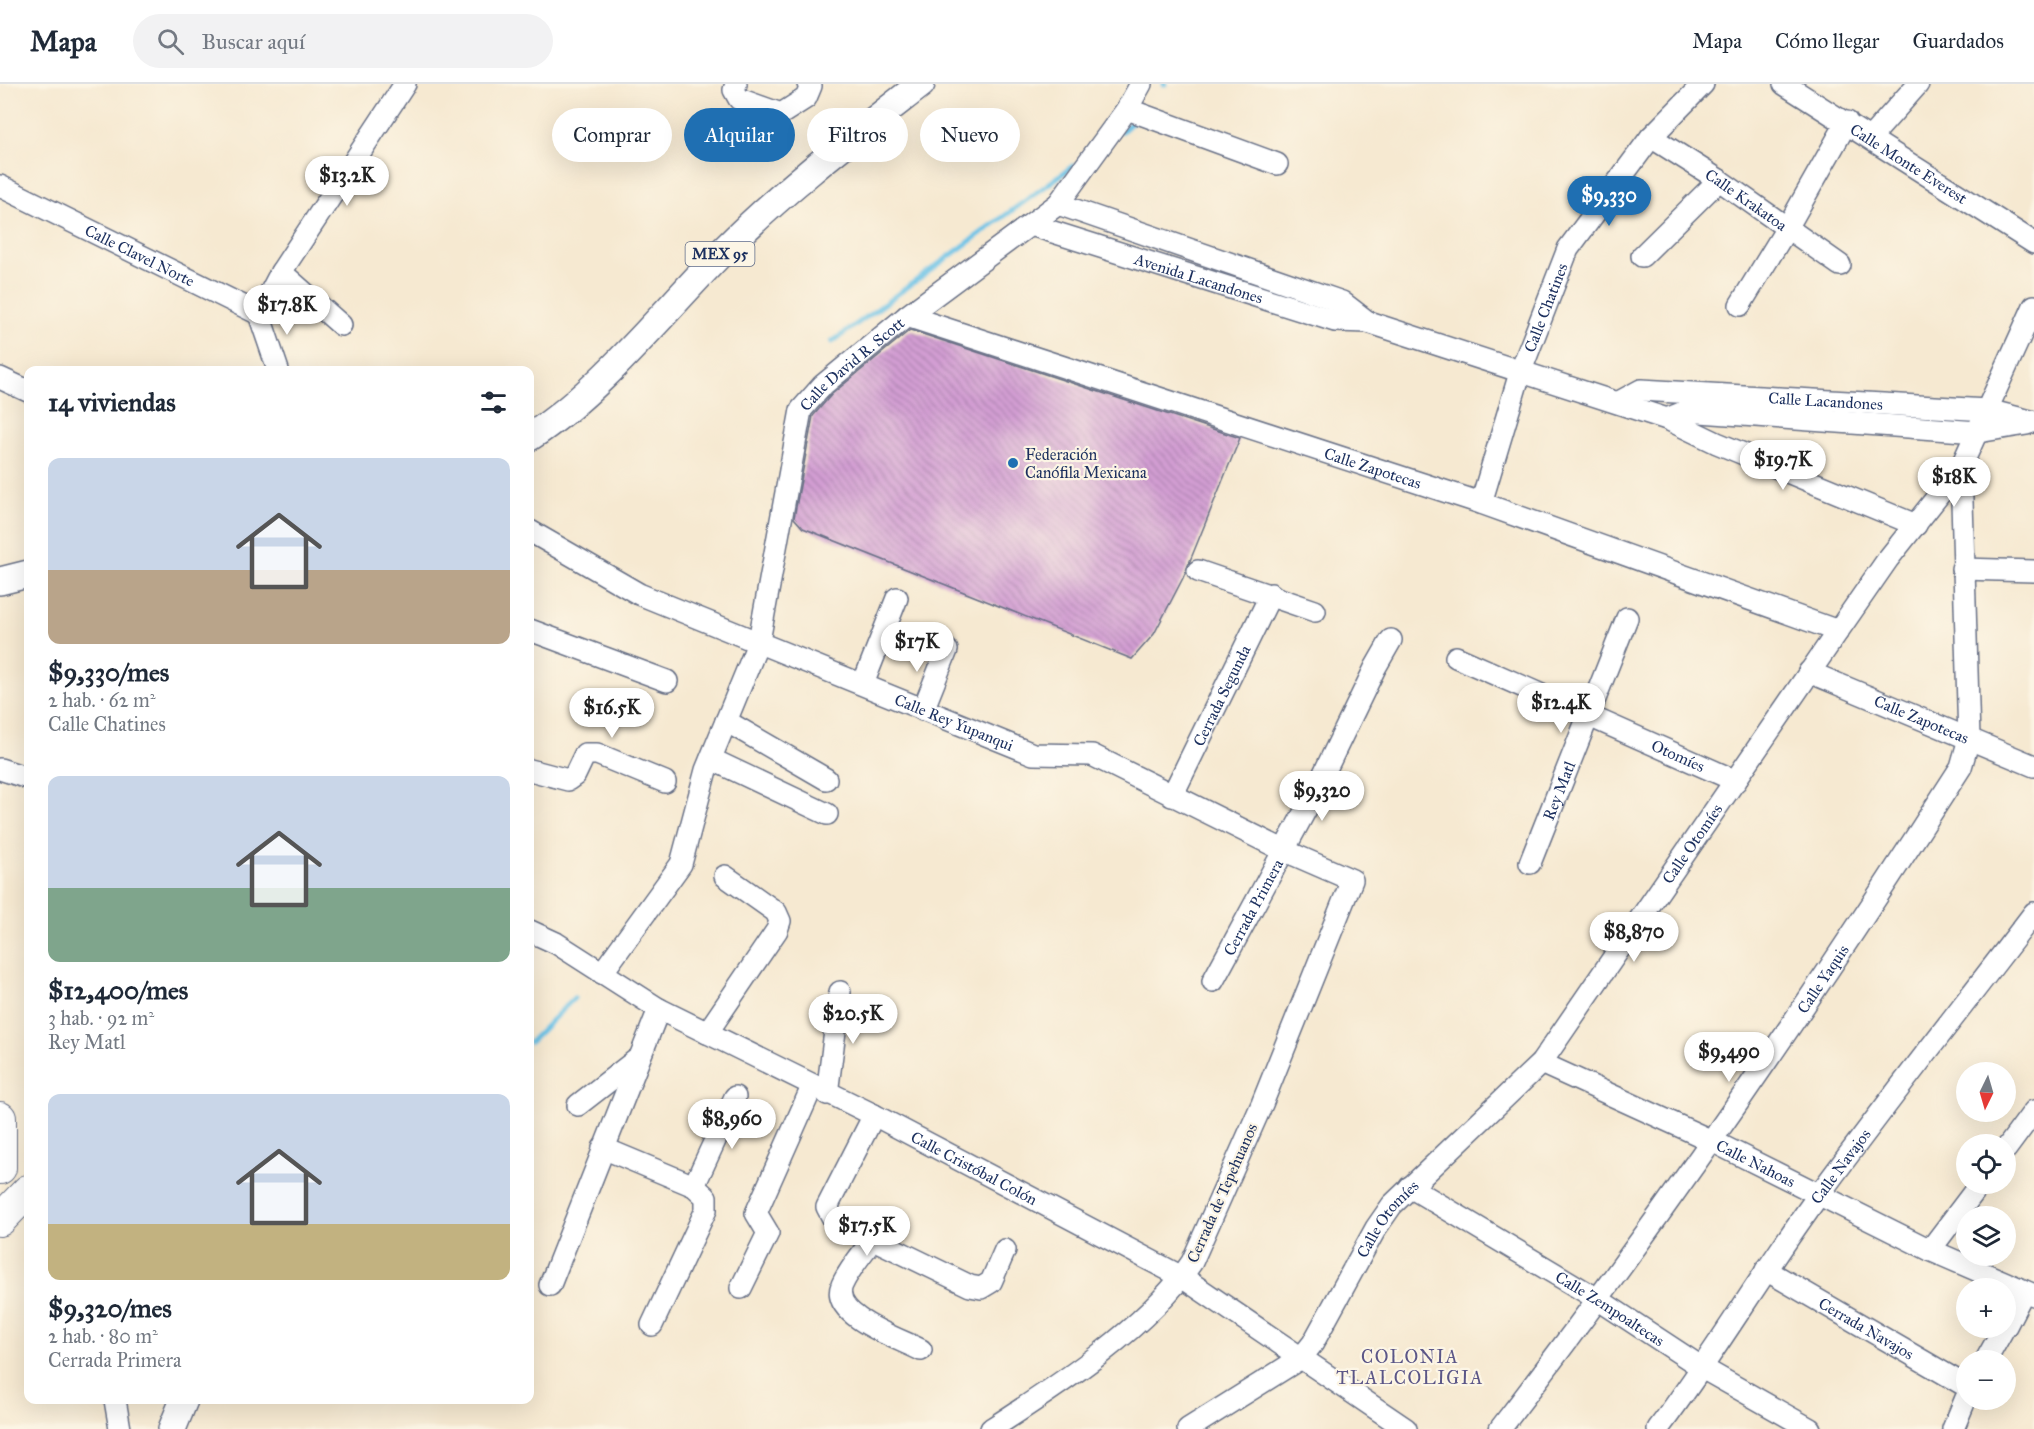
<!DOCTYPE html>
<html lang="es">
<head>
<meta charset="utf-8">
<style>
  body { margin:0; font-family:"IM FELL Great Primer",serif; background:#f2f2f3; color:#1f2937; height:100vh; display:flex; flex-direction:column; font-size:22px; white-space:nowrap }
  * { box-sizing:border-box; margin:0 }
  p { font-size:20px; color:#747a83 }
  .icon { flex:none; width:33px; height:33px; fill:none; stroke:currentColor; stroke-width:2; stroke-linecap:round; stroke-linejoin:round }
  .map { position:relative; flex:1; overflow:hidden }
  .drawer { position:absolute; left:24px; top:282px; width:510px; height:1038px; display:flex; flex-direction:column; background:#fff; border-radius:12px; box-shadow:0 6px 24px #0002 }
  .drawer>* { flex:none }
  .guide { position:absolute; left:552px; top:24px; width:570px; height:54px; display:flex; gap:12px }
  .needle { width:39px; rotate:185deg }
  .buttons { position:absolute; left:1956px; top:978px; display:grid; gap:12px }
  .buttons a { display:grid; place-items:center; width:60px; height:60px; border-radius:50%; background:#fff; box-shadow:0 6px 24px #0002; font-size:30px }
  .price { position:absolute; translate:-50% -51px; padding:0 14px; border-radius:21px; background:#fff; color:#222; font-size:20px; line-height:39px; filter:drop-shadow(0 2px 3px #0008) }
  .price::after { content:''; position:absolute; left:50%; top:36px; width:18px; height:14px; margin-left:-9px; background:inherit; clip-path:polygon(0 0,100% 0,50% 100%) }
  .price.active { background:#1f6fb2; color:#fff }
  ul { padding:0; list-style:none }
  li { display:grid; align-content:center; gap:12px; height:318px; padding:0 24px }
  li span { display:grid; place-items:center; height:186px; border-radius:12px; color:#555 }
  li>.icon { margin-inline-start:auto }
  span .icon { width:108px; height:108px; fill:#fffc; stroke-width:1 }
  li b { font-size:26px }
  h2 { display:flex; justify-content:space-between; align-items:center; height:72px; padding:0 24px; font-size:26px }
  .chip { padding:0 21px; border-radius:27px; background:#fff; box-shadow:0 6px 24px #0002; font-size:21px; line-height:54px }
  .chip.active { background:#1f6fb2; color:#fff }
  header { display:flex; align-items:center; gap:36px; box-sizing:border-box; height:84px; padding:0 30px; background:#fff; border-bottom:2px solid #e0e1e3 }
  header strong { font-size:28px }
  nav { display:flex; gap:33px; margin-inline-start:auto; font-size:21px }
  .search { width:420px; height:54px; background:#f2f2f3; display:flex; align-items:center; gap:15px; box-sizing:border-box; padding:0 21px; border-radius:33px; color:#747a83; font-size:22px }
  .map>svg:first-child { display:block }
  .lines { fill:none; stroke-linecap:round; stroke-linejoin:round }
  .stream { stroke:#69c2e7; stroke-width:5 }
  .building { fill:url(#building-back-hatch) }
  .minor-casing { stroke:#687086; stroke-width:24 }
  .major-casing { stroke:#687086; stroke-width:30 }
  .highway-casing { stroke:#687086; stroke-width:34 }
  .minor { stroke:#fff; stroke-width:21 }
  .major { stroke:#fff; stroke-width:27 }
  .highway { stroke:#fff; stroke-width:32 }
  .poi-dot { fill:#1f6fb2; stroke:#fcf5e5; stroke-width:2 }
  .labels { text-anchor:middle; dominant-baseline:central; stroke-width:4.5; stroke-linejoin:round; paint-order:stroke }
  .shield { fill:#fcf5e5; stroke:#5e6a86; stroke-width:1.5 }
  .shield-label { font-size:15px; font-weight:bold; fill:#1b2f5e }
  .street-label { font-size:16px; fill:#1b2f5e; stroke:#fcf5e5 }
  .poi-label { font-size:16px; fill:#1b2f5e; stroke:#fcf5e5; text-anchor:start }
  .neighbourhood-label { font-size:18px; letter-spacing:1.5px; fill:#5b5687; stroke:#fcf5e5 }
</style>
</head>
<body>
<header>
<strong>Mapa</strong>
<div class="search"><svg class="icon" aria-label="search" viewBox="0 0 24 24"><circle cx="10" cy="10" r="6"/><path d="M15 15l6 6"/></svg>Buscar aquí</div>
<nav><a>Mapa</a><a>Cómo llegar</a><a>Guardados</a></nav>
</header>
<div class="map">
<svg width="2034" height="1345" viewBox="0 0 2034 1345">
  <defs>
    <pattern id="building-back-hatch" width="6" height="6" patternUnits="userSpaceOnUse" patternTransform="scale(1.5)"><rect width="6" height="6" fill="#d39ed3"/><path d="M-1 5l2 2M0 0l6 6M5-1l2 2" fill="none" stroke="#aa81ae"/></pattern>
  </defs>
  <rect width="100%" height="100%" fill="#fcf5e5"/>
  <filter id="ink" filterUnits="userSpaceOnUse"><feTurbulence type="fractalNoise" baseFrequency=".0167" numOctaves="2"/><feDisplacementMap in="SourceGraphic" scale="12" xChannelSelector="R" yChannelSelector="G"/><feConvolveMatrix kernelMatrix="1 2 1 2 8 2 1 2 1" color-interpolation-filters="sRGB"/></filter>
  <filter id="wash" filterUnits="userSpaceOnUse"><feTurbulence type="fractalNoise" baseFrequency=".008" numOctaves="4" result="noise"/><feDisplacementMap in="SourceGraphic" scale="24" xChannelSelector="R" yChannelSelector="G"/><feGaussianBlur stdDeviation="1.35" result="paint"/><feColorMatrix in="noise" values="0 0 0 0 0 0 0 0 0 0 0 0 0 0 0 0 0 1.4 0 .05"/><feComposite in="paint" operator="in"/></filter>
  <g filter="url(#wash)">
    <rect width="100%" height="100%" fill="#f6e9d1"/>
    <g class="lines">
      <path class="stream" d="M1164,0H1165
        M1122,47L1137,34
        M832,258L1073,82
        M530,958L574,914"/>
    </g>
    <g id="blocks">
      <path class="building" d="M910,246L1240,354L1183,494L1154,550L1132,575L803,444L794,434L813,332L832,310Z"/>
    </g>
  </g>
  <g filter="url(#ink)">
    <use href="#blocks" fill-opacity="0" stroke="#687086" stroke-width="1.5"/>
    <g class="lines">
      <g class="minor-casing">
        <g id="minor">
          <path d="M736,0L734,6L739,15L781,30L806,14L811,2L808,0"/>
          <path id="s1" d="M1784,0L2034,159"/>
          <path d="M1127,25L1277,80"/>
          <path id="s2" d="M1651,53L1719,96L1840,181"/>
          <path d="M1871,53L1918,0"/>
          <path id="s3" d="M0,102L259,230L278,286"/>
          <path d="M1058,120L1342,218L1368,238L1667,335L1717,359L1916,441"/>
          <path id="s4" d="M1031,141L1335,237L1368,238"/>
          <path d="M1642,172L1719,96"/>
          <path d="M281,188L341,241"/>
          <path d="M1740,221L1787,144L1847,38"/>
          <path d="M259,230L281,188L405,0"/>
          <path id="s5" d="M907,232L1481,419L1838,547"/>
          <path d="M0,294L28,307"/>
          <path id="s6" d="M1619,318L1641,306L1987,326L2034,338"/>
          <path d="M1667,335L1686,327L1978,348L2027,340"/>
          <path id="s7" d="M1481,419L1520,289L1568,165L1651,53L1703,0"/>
          <path id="s8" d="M530,447L639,510L1033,670L1092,671L1283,766L1352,796L1262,1020L1192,1178C1149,1243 1056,1303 991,1345"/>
          <path d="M1962,485L2034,487"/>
          <path d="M1198,487L1315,527"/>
          <path d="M530,546L667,597"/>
          <path id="s9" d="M1456,573L1736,697"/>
          <path id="s10" d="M1809,588L2034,682"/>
          <path d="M863,600L897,514"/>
          <path d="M923,626L947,566"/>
          <path d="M726,637L826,695"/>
          <path d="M711,675L827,730"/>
          <path d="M0,685L28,694"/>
          <path d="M530,686L568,696L575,691L585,670H597L665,698"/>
          <path id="s11" d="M1172,712L1271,510"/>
          <path id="s12" d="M1530,779L1627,534"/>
          <path id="s13" d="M530,847L556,859L659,925L874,1031L1182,1193L1406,1345"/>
          <path id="s14" d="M602,889L681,780L706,686L759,557L801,326L823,301L907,232L1058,120L1127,25L1141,0"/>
          <path id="s15" d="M1213,897L1311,716L1375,584L1391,556"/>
          <path d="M707,949L777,846L780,837L776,828L725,792"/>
          <path id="s16" d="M1541,979L1712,1057L1930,1166L2034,1211"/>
          <path d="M827,1010L840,908"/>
          <path d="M578,1021L636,976"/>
          <path d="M874,1031L827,1123L834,1136L970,1202L981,1204L991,1198L1005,1166"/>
          <path d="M603,1064L694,1102L706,1113V1126L652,1241"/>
          <path d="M2006,1065L2034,1027"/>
          <path d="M694,1102L735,1013"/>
          <path id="s17" d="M1410,1103L1599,1216L1704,1285L1810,1345"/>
          <path d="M873,1155C863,1169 849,1185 842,1201C829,1232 900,1255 921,1266"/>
          <path d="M1930,1166L1980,1100"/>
          <path id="s18" d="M1766,1186L1966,1302"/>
          <path d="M550,1201L659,925"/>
          <path d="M741,1204L768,1149L756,1129L812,1003"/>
          <path d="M2006,1242L2024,1207"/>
          <path d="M1986,1276L2004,1244"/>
          <path d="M115,1316L120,1345"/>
          <path id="s19" d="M1188,1345L1301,1274L1313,1259L1376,1144L1392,1121L1541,979L1838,547L1888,475L1961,383L2034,222"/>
          <path id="s20" d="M1500,1345C1664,1132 1816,910 1961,683L1969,655L1961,383"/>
          <path id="s21" d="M1658,1345C1716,1268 1764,1185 1821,1108C1890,1014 1963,922 2034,829"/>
          <path d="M1953,1345L1966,1314"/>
        </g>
      </g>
      <g class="major-casing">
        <path id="major" d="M530,353C601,307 663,228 723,167C784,105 853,53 921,0
          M0,497L28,490
          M172,1345L184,1316"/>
      </g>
      <g class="highway-casing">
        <path id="highway" d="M0,1034V1084
          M0,1136L28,1107"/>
      </g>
      <use href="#minor" class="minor"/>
      <use href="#major" class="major"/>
      <use href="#highway" class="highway"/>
    </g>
  </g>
  <circle class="poi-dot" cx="1013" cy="379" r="6"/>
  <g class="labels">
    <rect class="shield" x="685.5" y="158" width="69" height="24" rx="4.5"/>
    <g class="shield-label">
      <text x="720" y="170">MEX 95</text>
    </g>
    <g class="street-label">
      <text stroke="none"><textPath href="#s1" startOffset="148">Calle Monte Everest</textPath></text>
      <text stroke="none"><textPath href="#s2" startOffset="114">Calle Krakatoa</textPath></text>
      <text stroke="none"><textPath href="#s3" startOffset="156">Calle Clavel Norte</textPath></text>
      <text stroke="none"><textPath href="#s4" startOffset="176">Avenida Lacandones</textPath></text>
      <text stroke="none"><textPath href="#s7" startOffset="206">Calle Chatines</textPath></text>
      <text stroke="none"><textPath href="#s14" startOffset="675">Calle David R. Scott</textPath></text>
      <text stroke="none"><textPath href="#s6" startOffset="210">Calle Lacandones</textPath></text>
      <text stroke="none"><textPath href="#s5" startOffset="490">Calle Zapotecas</textPath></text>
      <text stroke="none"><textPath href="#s11" startOffset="112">Cerrada Segunda</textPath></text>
      <text stroke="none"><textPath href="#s10" startOffset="122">Calle Zapotecas</textPath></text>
      <text stroke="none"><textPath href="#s8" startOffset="466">Calle Rey Yupanqui</textPath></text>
      <text stroke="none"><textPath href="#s9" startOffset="243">Otomíes</textPath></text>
      <text stroke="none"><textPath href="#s12" startOffset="78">Rey Matl</textPath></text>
      <text stroke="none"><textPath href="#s19" startOffset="784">Calle Otomíes</textPath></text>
      <text stroke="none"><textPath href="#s15" startOffset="84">Cerrada Primera</textPath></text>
      <text stroke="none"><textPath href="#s20" startOffset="554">Calle Yaquis</textPath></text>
      <text stroke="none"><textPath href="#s16" startOffset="237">Calle Nahoas</textPath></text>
      <text stroke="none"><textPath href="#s21" startOffset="320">Calle Navajos</textPath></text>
      <text stroke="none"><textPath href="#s13" startOffset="504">Calle Cristóbal Colón</textPath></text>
      <text transform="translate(1222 1109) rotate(-66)">Cerrada de Tepehuanos</text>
      <text stroke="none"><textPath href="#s19" startOffset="298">Calle Otomíes</textPath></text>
      <text stroke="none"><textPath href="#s17" startOffset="234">Calle Zempoaltecas</textPath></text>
      <text stroke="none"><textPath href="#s18" startOffset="116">Cerrada Navajos</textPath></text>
    </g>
    <g class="poi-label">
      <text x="1025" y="370">Federación<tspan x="1025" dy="18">Canófila Mexicana</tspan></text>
    </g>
    <g class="neighbourhood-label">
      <text x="1410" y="1273">COLONIA<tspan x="1410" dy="21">TLALCOLIGIA</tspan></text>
    </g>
  </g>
</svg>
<div class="buttons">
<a><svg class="needle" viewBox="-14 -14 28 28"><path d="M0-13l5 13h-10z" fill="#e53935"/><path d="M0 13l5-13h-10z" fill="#747a83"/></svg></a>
<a><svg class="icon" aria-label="locate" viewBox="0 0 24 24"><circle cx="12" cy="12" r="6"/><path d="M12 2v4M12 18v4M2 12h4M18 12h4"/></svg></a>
<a><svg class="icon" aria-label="layers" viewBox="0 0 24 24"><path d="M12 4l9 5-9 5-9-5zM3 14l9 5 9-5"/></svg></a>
<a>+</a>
<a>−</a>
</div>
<b class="price" style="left:347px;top:123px">$13.2K</b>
<b class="price active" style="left:1609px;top:143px">$9,330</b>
<b class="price" style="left:287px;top:252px">$17.8K</b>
<b class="price" style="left:1783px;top:407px">$19.7K</b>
<b class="price" style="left:1954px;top:424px">$18K</b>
<b class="price" style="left:917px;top:589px">$17K</b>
<b class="price" style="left:1561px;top:650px">$12.4K</b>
<b class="price" style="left:612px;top:655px">$16.5K</b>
<b class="price" style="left:1322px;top:738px">$9,320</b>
<b class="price" style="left:1634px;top:879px">$8,870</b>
<b class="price" style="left:853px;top:961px">$20.5K</b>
<b class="price" style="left:1729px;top:999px">$9,490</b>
<b class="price" style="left:732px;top:1066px">$8,960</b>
<b class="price" style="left:867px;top:1173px">$17.5K</b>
<div class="guide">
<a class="chip">Comprar</a>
<a class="chip active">Alquilar</a>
<a class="chip">Filtros</a>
<a class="chip">Nuevo</a>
</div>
<section class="drawer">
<h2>14 viviendas<svg class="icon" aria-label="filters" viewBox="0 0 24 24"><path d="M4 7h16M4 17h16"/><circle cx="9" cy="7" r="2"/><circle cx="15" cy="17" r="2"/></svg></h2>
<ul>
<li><span style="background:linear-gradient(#c9d6e8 60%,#b9a48a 0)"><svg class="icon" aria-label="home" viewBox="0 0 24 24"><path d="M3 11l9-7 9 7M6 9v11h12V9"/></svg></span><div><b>$9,330/mes</b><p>2 hab. · 62 m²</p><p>Calle Chatines</p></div></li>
<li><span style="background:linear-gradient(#c9d6e8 60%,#7fa58c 0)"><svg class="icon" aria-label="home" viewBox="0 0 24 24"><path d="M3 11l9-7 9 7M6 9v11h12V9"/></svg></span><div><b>$12,400/mes</b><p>3 hab. · 92 m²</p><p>Rey Matl</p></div></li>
<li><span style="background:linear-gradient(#c9d6e8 70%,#c2b280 0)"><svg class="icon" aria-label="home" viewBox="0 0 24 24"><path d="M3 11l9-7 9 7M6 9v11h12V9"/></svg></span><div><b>$9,320/mes</b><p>2 hab. · 80 m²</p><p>Cerrada Primera</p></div></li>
</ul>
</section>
</div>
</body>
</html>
